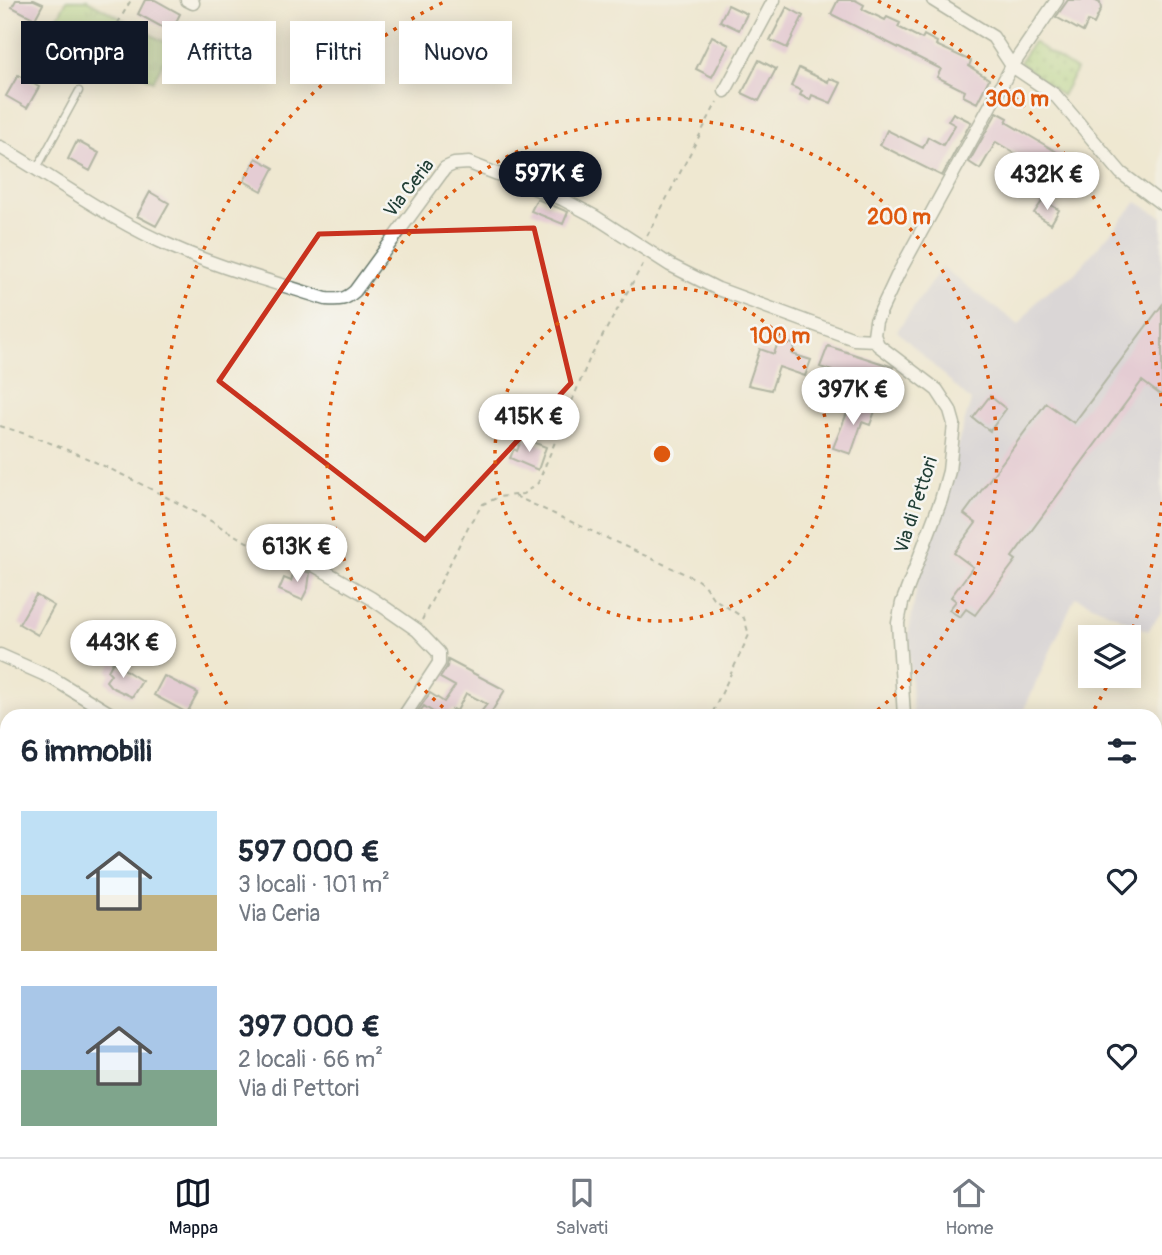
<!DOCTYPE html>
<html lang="it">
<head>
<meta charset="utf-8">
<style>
  body { margin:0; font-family:Pangolin,sans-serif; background:#f2f2f3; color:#1f2937; height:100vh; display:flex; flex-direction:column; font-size:26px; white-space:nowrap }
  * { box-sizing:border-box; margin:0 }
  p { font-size:23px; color:#747a83 }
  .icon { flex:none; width:38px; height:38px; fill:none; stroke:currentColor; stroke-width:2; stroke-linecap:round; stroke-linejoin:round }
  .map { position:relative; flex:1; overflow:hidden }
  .side { position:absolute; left:0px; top:709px; width:1162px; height:450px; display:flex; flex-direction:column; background:#fff; border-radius:21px 21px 0 0; box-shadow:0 4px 18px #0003 }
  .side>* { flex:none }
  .top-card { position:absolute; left:21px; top:21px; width:700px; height:63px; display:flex; gap:14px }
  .tools { position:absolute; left:1078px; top:625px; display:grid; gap:14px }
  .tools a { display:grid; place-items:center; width:63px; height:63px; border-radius:0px; background:#fff; box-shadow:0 4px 18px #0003; font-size:35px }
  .price { position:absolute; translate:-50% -60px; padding:0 16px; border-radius:24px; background:#fff; color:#222; font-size:23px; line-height:46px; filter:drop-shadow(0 2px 4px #0008) }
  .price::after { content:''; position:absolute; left:50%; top:42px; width:21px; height:16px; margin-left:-10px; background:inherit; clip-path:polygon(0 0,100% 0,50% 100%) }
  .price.current { background:#111827; color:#fff }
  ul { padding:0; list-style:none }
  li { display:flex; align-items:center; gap:21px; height:175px; padding:0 21px }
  li span { display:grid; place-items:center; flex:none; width:196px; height:140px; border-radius:0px; color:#555 }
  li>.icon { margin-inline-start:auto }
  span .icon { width:84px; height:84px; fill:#fffc; stroke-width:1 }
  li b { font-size:30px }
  h2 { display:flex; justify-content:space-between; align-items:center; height:84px; padding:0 21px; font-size:30px }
  .chip { padding:0 24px; border-radius:0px; background:#fff; box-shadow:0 4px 18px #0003; font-size:24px; line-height:63px }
  .chip.current { background:#111827; color:#fff }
  .tab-bar { display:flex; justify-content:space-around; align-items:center; height:98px; border-top:2px solid #e0e1e3; background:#fff; font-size:19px; color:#747a83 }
  .tab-bar a { display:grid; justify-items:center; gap:4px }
  .tab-bar .current { color:#111827 }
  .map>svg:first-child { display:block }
  .industrial { fill:#c2c2dc }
  .grass { fill:url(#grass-tufts); stroke:#63885a; stroke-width:2 }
  .park { fill:url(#park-dots); stroke:#63885a; stroke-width:2 }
  .building { fill:#d8aad6 }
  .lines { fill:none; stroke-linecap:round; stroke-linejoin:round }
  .lane-casing { stroke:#68796b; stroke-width:9 }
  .street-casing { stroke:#68796b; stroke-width:15 }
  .path { stroke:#68796b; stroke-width:2; stroke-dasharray:5 5; stroke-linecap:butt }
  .lane { stroke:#fff; stroke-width:6 }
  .street { stroke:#fff; stroke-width:12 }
  .marked { fill:none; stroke:#c8321e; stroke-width:5; stroke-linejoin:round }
  .ring { fill:none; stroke:#de580e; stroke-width:3.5; stroke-dasharray:3.5 7 }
  .labels { text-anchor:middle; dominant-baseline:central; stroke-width:5; stroke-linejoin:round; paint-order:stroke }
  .street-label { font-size:19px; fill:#1f3d34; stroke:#f6f6f2 }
  .centre { fill:#de580e; stroke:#f6f6f2; stroke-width:3.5 }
  .ring-label { font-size:21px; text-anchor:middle; font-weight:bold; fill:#de580e; stroke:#f6f6f2; stroke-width:5; stroke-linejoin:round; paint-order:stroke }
</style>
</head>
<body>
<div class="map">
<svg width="1162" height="1157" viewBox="0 0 1162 1157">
  <defs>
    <pattern id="grass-tufts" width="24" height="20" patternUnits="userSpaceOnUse" patternTransform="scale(1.75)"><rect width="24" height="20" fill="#a7d481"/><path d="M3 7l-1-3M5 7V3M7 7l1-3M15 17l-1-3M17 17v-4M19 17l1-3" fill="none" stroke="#87ad6a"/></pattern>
    <pattern id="park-dots" width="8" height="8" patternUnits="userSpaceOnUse" patternTransform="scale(1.75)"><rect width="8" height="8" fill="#a7d481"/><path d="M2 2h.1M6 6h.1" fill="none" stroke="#87ad6a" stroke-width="1.8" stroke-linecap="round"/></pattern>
  </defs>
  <rect width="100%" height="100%" fill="#f6f6f2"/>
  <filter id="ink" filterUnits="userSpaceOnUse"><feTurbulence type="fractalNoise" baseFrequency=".0143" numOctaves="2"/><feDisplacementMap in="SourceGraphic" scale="14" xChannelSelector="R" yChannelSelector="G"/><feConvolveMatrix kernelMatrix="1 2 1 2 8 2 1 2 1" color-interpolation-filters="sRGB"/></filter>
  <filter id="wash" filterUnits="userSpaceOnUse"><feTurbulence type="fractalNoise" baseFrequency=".00686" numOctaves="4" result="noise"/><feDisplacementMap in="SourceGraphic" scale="28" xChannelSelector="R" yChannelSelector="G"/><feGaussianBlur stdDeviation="1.57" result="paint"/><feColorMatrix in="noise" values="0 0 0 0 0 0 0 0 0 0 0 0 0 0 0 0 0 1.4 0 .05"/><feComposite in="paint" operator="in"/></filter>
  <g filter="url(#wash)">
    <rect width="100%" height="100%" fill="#efe8d1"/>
    <path class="industrial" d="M1137,202L1162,217V611L1148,631L1075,597L1021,716H913L908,636L919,575L931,530L971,401L897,331L942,267L1019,325L1040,297L1074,274Z"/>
    <path class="grass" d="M67,0H87L172,46L153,81L52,28Z"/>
    <path class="park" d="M1033,42L1076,70L1062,96L1020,62Z"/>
    <g id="blocks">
      <path class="building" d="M16,0H34L43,4L35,19L12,7Z
        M145,0H155L180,14L171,32L138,14Z
        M838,0H855L864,5L862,9L885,20L887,17L900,23L898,27L922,39L924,35L937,42L936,45L971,61L969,66L989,79L977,103L963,96L965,91L937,77L941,69L831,14Z
        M1068,0H1094L1100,3L1101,9L1094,24L1088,21L1083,32L1056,17Z
        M728,5L747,14L739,30L720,21Z
        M787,7L803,16L787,48L770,40Z
        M62,35L95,53L85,71L52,53Z
        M712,36L729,45L712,77L696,69Z
        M759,60L776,69L759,101L742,93Z
        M799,68L828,82L829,78L841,83L831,103L812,95L810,100L800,95L802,91L791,86Z
        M18,75L39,87L27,108L6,96Z
        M997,112L1008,118L1006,122L1079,165L1082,161L1096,169L1089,182L1074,174L1068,185L996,142L980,169L969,162Z
        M953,113L971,122L942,176L880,145L887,130L923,148L928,137L943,145L955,125L948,121Z
        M77,141L99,153L90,171L68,159Z
        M256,158L274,168L262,191L244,181Z
        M150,192L169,203L156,226L137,216Z
        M537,199L568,212L563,224L531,211Z
        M1043,200L1059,210L1051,224L1034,213Z
        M1162,305V396L1142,381L1012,557L1016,560L975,615L966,609L960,617L949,610L956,601L951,597L973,567L954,553L976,523L964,514L1046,403L1074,423Z
        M779,339L795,345L792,354L811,360L805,376L779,367L771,390L748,385L760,349L774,354Z
        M828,346L893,367L885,389L820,367Z
        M990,396L1006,409L990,431L973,418Z
        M515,398L562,413L554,432L509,415Z
        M851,403L875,411L870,425L862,422L851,454L833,448Z
        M522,438L546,447L538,470L510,458L514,449L517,451Z
        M295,567L310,573L308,588L302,600L279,590L284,578L291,581Z
        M36,595L54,606L38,635L19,624Z
        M448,660L505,690L489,716H478L487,704L466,693L457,711L453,709L445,716H439L424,706L419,713L417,712L430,693L444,702L455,686L440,678L447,667Z
        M113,662L142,681L132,697L111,687L106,681L111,674L108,671Z
        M164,676L198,693L187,713L154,695Z"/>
    </g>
  </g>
  <g filter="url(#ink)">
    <use href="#blocks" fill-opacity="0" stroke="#68796b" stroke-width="2"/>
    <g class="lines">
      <g class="lane-casing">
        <path id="lane" d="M37,168L79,91"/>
      </g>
      <g class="street-casing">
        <path id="street" d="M187,0L193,3
          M933,0L993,37L1012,66L1055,95L1121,173L1162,204
          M725,91L774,0
          M0,147C57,180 112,221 173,247C222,269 275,282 326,299C340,300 345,300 355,291L445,168L454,164L469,163L562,199L594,216L670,265L718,289L854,339L875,340
          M284,558L300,559L312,564L371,598L417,630L439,653V663L404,716
          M0,655L52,678L114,716
          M904,716L898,623L902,603L941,500L949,471L954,424L950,410L937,390L878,345L874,335L876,321L898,274L1012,66L1057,0
          M1155,879L1162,881
          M0,922L7,926
          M309,1152L311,1157
          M899,1152L910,1157
          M460,1157L463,1152"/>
      </g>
      <path class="path" d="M83,84L131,0
        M647,236L717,102
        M0,426C69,446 130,478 193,511C220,525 245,544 274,554
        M515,496L696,579L704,585L713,598L744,618L749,635L711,716
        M422,620L470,523L483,504L499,497L523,494L538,483L589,360L643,264
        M882,1157L885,1152"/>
      <use href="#lane" class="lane"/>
      <use href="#street" class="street"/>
    </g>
  </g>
  <path d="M0 0H1162V1157H0ZM534,228L571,383L425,540L219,381L319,234Z" fill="#efe8d1" fill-opacity=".55" fill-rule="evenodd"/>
  <path class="marked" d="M534,228L571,383L425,540L219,381L319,234Z"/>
  <g class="ring">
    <circle cx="662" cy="454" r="167"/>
    <path d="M451 714A335 335 0 1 1 873 714"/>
    <path d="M1162 502A502 502 0 0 1 1129 638M1111 678A502 502 0 0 1 1092 713M232 713A502 502 0 0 1 446 1M878 1A502 502 0 0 1 1162 406"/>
  </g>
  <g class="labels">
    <g class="street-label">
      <text transform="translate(409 188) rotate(-52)">Via Ceria</text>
      <text transform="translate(916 505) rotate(-72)">Via di Pettori</text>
    </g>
  </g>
  <circle cx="662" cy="454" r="10" class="centre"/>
  <g class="ring-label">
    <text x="1017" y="106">300 m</text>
    <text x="899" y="224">200 m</text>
    <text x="780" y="343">100 m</text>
  </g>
</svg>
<div class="tools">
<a><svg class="icon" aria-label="layers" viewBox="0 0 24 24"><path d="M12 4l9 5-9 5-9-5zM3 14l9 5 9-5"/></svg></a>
</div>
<b class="price current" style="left:550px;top:211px">597K €</b>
<b class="price" style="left:1047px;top:212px">432K €</b>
<b class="price" style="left:853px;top:427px">397K €</b>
<b class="price" style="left:529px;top:454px">415K €</b>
<b class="price" style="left:297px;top:584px">613K €</b>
<b class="price" style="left:123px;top:680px">443K €</b>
<div class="top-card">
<a class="chip current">Compra</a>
<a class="chip">Affitta</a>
<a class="chip">Filtri</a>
<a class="chip">Nuovo</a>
</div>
<section class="side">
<h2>6 immobili<svg class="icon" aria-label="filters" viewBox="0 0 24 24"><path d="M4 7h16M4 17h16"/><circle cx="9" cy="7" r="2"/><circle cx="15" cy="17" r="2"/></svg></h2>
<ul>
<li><span style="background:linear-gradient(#bfe0f5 60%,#c2b280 0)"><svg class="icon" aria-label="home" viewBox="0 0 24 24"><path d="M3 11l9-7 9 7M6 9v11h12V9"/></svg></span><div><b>597 000 €</b><p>3 locali · 101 m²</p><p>Via Ceria</p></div><svg class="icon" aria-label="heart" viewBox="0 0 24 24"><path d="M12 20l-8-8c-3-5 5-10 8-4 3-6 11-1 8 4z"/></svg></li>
<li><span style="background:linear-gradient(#a9c7e8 60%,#7fa58c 0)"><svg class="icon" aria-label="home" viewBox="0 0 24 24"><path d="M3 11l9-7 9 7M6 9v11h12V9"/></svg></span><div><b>397 000 €</b><p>2 locali · 66 m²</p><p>Via di Pettori</p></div><svg class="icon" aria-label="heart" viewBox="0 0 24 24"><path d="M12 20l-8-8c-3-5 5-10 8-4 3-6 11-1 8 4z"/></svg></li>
</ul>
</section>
</div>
<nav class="tab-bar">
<a class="current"><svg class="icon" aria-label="map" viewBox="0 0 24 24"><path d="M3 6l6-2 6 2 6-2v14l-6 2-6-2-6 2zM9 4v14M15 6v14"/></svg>Mappa</a>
<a><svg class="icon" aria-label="saved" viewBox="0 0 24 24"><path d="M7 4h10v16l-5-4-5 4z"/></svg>Salvati</a>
<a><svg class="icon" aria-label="home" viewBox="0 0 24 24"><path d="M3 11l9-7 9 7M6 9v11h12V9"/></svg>Home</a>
</nav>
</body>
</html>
